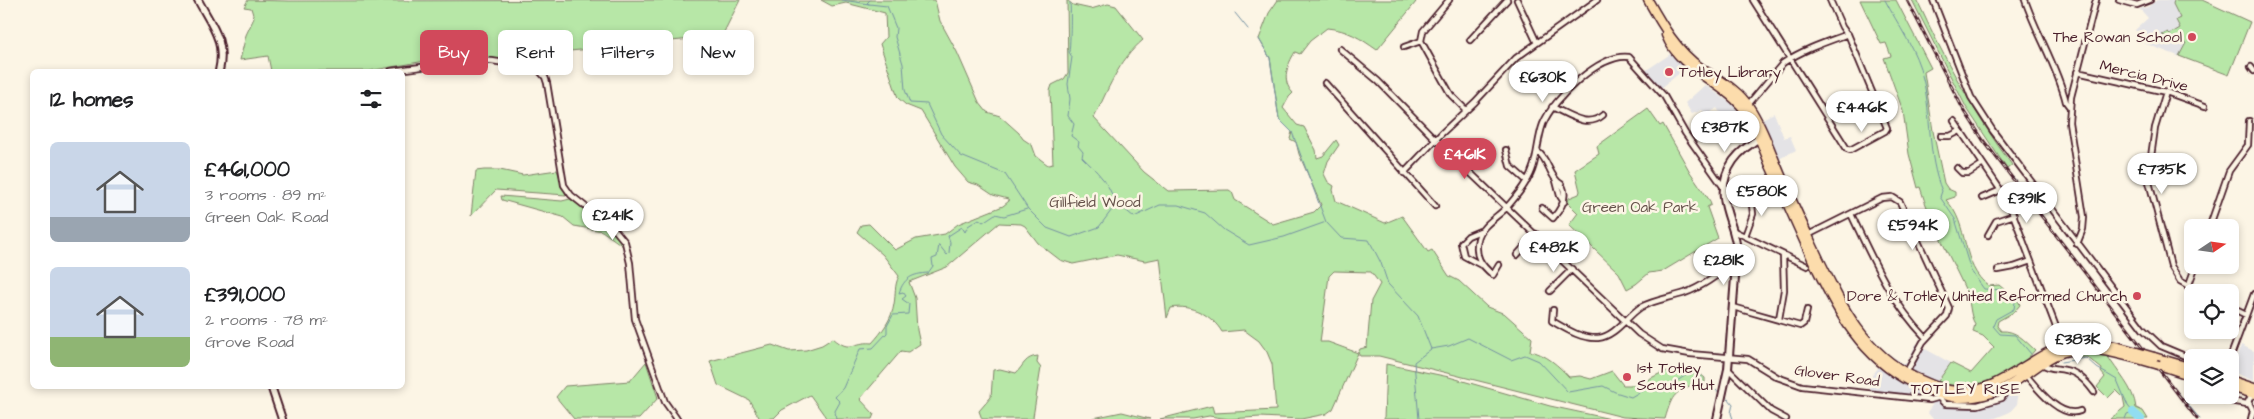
<!DOCTYPE html>
<html lang="en">
<head>
<meta charset="utf-8">
<style>
  body { margin:0; font-family:"Architects Daughter",sans-serif; background:#f2f2f2; color:#202124; height:100vh; display:flex; flex-direction:column; font-size:19px; white-space:nowrap }
  * { box-sizing:border-box; margin:0 }
  p { font-size:16px; color:#757577 }
  .icon { flex:none; width:28px; height:28px; fill:none; stroke:currentColor; stroke-width:2; stroke-linecap:round; stroke-linejoin:round }
  .map { position:relative; flex:1; overflow:hidden }
  .side { position:absolute; left:30px; top:69px; width:375px; height:320px; display:flex; flex-direction:column; background:#fff; border-radius:8px; box-shadow:0 2px 8px #0003 }
  .side>* { flex:none }
  .banner { position:absolute; left:420px; top:30px; width:475px; height:45px; display:flex; gap:10px }
  .needle { width:32px; rotate:77deg }
  .fabs { position:absolute; left:2184px; top:219px; display:grid; gap:10px }
  .fabs a { display:grid; place-items:center; width:55px; height:55px; border-radius:8px; background:#fff; box-shadow:0 2px 8px #0003; font-size:25px }
  .price { position:absolute; translate:-50% -42px; padding:0 11px; border-radius:18px; background:#fff; color:#222; font-size:16px; line-height:32px; filter:drop-shadow(0 1px 2px #0008) }
  .price::after { content:''; position:absolute; left:50%; top:30px; width:15px; height:11px; margin-left:-8px; background:inherit; clip-path:polygon(0 0,100% 0,50% 100%) }
  .price.selected { background:#d1495b; color:#fff }
  ul { padding:0; list-style:none }
  li { display:flex; align-items:center; gap:15px; height:125px; padding:0 20px }
  li span { display:grid; place-items:center; flex:none; width:140px; height:100px; border-radius:8px; color:#555 }
  li>.icon { margin-inline-start:auto }
  span .icon { width:60px; height:60px; fill:#fffc; stroke-width:1 }
  li b { font-size:21px }
  h2 { display:flex; justify-content:space-between; align-items:center; height:60px; padding:0 20px; font-size:21px }
  .tag { padding:0 18px; border-radius:8px; background:#fff; box-shadow:0 2px 8px #0003; font-size:18px; line-height:45px }
  .tag.selected { background:#d1495b; color:#fff }
  .map>svg:first-child { display:block }
  .built { fill:#e4e3e6 }
  .green { fill:#b7e7a7; stroke:#808369; fill-rule:evenodd }
  .lines { fill:none; stroke-linecap:round; stroke-linejoin:round }
  .stream { stroke:#7591a2; stroke-width:1 }
  .river { stroke:#91ddf1; stroke-width:8 }
  .street-casing { stroke:#4a1f2b; stroke-width:8 }
  .secondary-casing { stroke:#4a1f2b; stroke-width:10 }
  .primary-casing { stroke:#4a1f2b; stroke-width:11 }
  .street { stroke:#fcf5e5; stroke-width:4.5 }
  .secondary { stroke:#fcf5e5; stroke-width:6 }
  .primary { stroke:#fcdcac; stroke-width:8 }
  .rail-casing { stroke:#4a1f2b; stroke-width:3 }
  .rail { stroke:#fcf5e5; stroke-width:1; stroke-dasharray:4; stroke-linecap:butt }
  .primary-bridge-casing { stroke:#4a1f2b; stroke-width:11; stroke-linecap:butt }
  .primary-bridge { stroke:#fcdcac; stroke-width:8 }
  .poi-dot { fill:#d1495b; stroke:#fcf5e5; stroke-width:2 }
  .labels { text-anchor:middle; dominant-baseline:central; stroke-width:5; stroke-linejoin:round; paint-order:stroke }
  .poi-label { font-size:15px; fill:#4a1f2b; stroke:#fcf5e5; text-anchor:end }
  .street-label { font-size:15px; fill:#4a1f2b; stroke:#fcf5e5 }
  .park-label { font-size:15px; fill:#65514a; stroke:#fcf5e5 }
  .neighbourhood-label { font-size:16px; letter-spacing:1px; fill:#4a1f2b; stroke:#fcf5e5 }
</style>
</head>
<body>
<div class="map">
<svg width="2254" height="419" viewBox="0 0 2254 419">
  <rect width="100%" height="100%" fill="#fcf5e5"/>
  <filter id="ink" filterUnits="userSpaceOnUse"><feTurbulence type="fractalNoise" baseFrequency=".02" numOctaves="2"/><feDisplacementMap in="SourceGraphic" scale="10" xChannelSelector="R" yChannelSelector="G"/><feConvolveMatrix kernelMatrix="1 2 1 2 8 2 1 2 1" color-interpolation-filters="sRGB"/></filter>
  <g filter="url(#ink)">
    <path class="built" d="M2157,0H2202L2250,22L2229,75L2146,44L2135,30L2148,18L2140,9L2148,7Z
      M1672,53L1687,67L1660,89L1645,71Z
      M1705,85L1733,105L1741,116L1728,125L1717,108L1707,115L1702,110L1692,114L1685,103Z
      M1774,113L1784,138L1790,136L1796,150L1779,159L1762,119Z
      M1916,344L1951,363L1938,380L1946,383L1941,397L1955,400L2013,385L2018,398L2017,404L2010,412L1993,419H1933L1927,412L1933,404L1869,397L1870,378L1879,367L1890,355L1904,364L1907,363Z
      M2241,345L2254,351V381L2233,372Z"/>
    <path class="green" d="M248,0L289,1L740,0L722,36L570,51L555,57L542,68L534,64L464,54L369,71H271L268,56L240,60L246,35L254,18L251,8L244,7Z
      M821,0H935L940,21L957,52L979,102L987,112L1000,116L1019,133L1023,139L1032,145L1036,156L1048,165L1053,164L1050,91L1052,85L1064,79L1068,73L1067,0L1073,5L1091,9L1108,4L1116,6L1143,40C1118,61 1108,90 1094,118L1144,172L1168,191L1229,190L1232,192L1235,200L1273,224L1314,212L1321,205L1299,154L1296,142L1290,139L1292,132L1279,119L1270,58L1259,39L1269,13L1278,0H1414L1416,2L1377,50C1360,38 1348,30 1327,28L1310,41L1300,54L1295,52C1287,65 1281,81 1293,93L1289,97L1283,108L1297,125L1304,127L1316,150L1317,158L1323,156L1336,140L1339,145L1328,161L1324,174L1328,182L1334,186L1333,190L1336,201L1385,223L1402,216L1428,252L1432,250L1449,276L1459,281L1487,307L1505,314L1532,338L1530,351C1546,354 1559,366 1569,377L1580,376L1591,379L1612,371L1623,385H1637L1665,371L1677,373L1687,370H1693L1699,373L1705,378V385L1697,382C1674,394 1673,392 1665,419L1623,417L1379,356H1360L1358,353L1333,409L1326,414L1301,419L1260,417L1229,419L1209,416L1193,419H1160L1212,406L1214,413L1276,410L1272,364L1267,352L1259,341L1244,330L1222,332C1212,315 1191,304 1171,308L1167,318L1160,258L1145,261L1117,255L1073,264L1060,260L1038,243L1025,226L1021,224L999,223L947,267L909,282L915,298L917,330L920,344L908,352L901,351L860,399L874,414L872,419H827L810,395L782,410L774,418L760,419L749,400L718,385L710,361L772,345L789,351L806,350L822,345L833,338C851,354 853,341 872,343C882,332 892,319 894,304C896,293 894,286 899,276L883,255L857,232L861,225L869,224L895,250L916,239L945,234L958,224L1003,206L1009,201L1008,199L993,195L978,185L968,182L955,167L921,111L906,105L898,98L880,44L886,37L885,13L846,3L832,6ZM1334,271L1371,272L1380,284L1371,301L1367,347L1360,349L1358,353L1328,342H1320L1329,276Z
      M1860,0H1896L1931,68L1924,72L1933,131L1944,183L1948,189L1955,192V197L1946,200C1970,224 1960,266 1989,286L1999,285L2019,302L2020,305L2014,312L1998,321L1997,326L2001,331C2016,330 2024,340 2035,350C2018,371 1985,391 1956,387C1950,386 1944,383 1938,381L1951,363L1971,373L1994,347L1983,336L1973,332L1975,324C1969,314 1971,302 1966,291C1950,256 1931,224 1920,187L1918,188L1909,154L1903,111L1884,58L1891,56L1886,43L1881,44Z
      M1912,0H1917C1944,58 1974,114 2012,165L2007,169L1966,107Z
      M2174,0H2202L2250,22L2229,75L2179,56L2186,43L2162,35L2168,32L2170,34L2180,28L2176,20L2180,18L2173,4Z
      M1648,109L1660,126L1663,124L1690,172L1710,201L1711,205L1707,207L1718,238L1663,271L1649,273L1636,284L1627,289L1619,273L1569,225L1578,213L1568,203L1569,198L1579,194L1580,191L1575,170L1599,154L1597,146Z
      M484,170H500L523,175L557,170L566,195L496,190L471,216L476,171Z
      M501,196L562,201L570,199L614,231L623,246L602,231L574,226L563,217L502,200Z
      M2093,353L2107,355C2117,372 2134,388 2136,408L2143,411L2148,419H2110L2125,407L2123,397L2116,390L2108,398L2097,387L2105,377L2101,372L2102,369L2087,357L2072,358L2071,355Z
      M1038,356L1037,363L1041,368L1033,417L1034,419H982L979,411L991,397L993,370L1000,369L1016,373C1024,365 1025,357 1038,356Z
      M646,362L658,398L639,419H574L556,397L565,386L630,381Z
      M1386,364L1449,377L1550,406L1611,419H1384Z
      M1122,412L1150,419H1091L1093,418Z"/>
    <g class="lines">
      <path class="stream" d="M842,0L869,4
        M870,0L867,3L869,4L887,6L896,28L895,37L903,64L905,90L910,103L927,104L941,134L961,156L1005,174L1028,209L1047,228L1071,237L1099,227L1117,203L1134,217L1160,205H1178L1205,213L1224,230L1249,245L1284,237L1326,222L1341,238L1369,240L1381,263L1388,284L1418,316L1431,349L1449,346L1468,338L1511,360L1525,355L1539,361L1568,392L1603,386L1615,392L1631,397L1648,387L1661,392L1686,375L1693,373L1702,378L1704,388L1718,391
        M1885,0C1898,25 1917,51 1923,79C1932,116 1927,156 1942,191L1940,197L1955,219L1971,271L1984,289L2003,290L2015,302L2014,309L1996,319L1993,326L2000,334L2015,335L2031,354
        M1070,3C1071,8 1070,50 1069,52L1072,57L1068,84L1070,99L1068,116L1074,124L1071,136L1079,142L1078,146L1083,152L1082,157C1089,164 1096,170 1102,178C1108,184 1112,195 1116,203
        M1235,13L1248,29
        M1259,39L1270,58L1279,119L1292,132L1326,222
        M2013,177L2142,348
        M2061,362L2086,358L2097,368L2117,380L2128,406L2133,412L2127,414L2125,419
        M2162,373L2200,419
        M1728,398L1733,404L1731,413L1733,419
        M836,419L835,411L840,402L835,397L843,388L860,349L873,348L887,333V326L893,315L908,314L909,304L902,299L906,296L903,292L899,293C904,278 912,274 928,273L933,266L932,259L937,257L939,245L947,255L949,253L950,242L948,236L962,227L965,232L968,226L979,219L983,222L995,214L1004,216L1027,209
        M1419,419L1414,362L1431,349"/>
      <path class="river" d="M2133,412L2141,419"/>
      <g class="street-casing">
        <path id="street" d="M1449,0L1423,31L1421,41L1451,95L1466,110
          M1517,0L1537,43
          M1830,0L1842,27L1847,34
          M1933,0L1971,97L1993,131L2143,329L2161,346L2192,359
          M2025,0C2037,35 2057,66 2066,102L2069,106
          M2119,0L2137,5L2150,0
          M1470,40L1507,0
          M1404,47L1421,41
          M1340,49L1378,81L1436,140L1639,334L1662,349L1690,354L1748,359L1777,377L1802,386L1930,400L1937,398L1940,392
          M2251,67L2254,71
          M391,71L474,60L492,61L537,68L545,77L547,83L564,185L571,195L616,231L625,242L630,263L635,319L665,402L677,419
          M2077,72L2166,92L2205,106
          M1325,83L1435,206
          M2166,92L2155,128L2148,178L2171,266L2180,281L2200,292
          M1747,106L1783,63C1802,50 1826,42 1848,34L1887,128L1885,131L1850,150L1847,149L1753,0
          M1552,107C1568,114 1587,129 1603,115
          M1954,121L2008,201L2064,348
          M1941,136H1950L1960,131
          M1506,150L1510,166L1527,181
          M1537,151C1549,159 1549,177 1561,184C1569,196 1562,208 1553,218L1542,208
          M1957,168L1962,173H1969L1983,164
          M1404,173L1442,133L1475,102L1516,58L1597,0
          M1556,181L1560,196L1564,202
          M1982,198L2001,190
          M1851,214C1874,262 1889,299 1926,338
          M2209,228L2229,171L2248,145L2249,121
          M1480,231L1468,236L1461,243L1464,256L1481,265
          M1734,231L1807,266
          M1808,235L1882,198L1892,197L1900,202L1949,308L1947,316L1923,342L1906,373
          M1988,235L1996,221L2014,215
          M1745,236L1753,214L1751,196
          M2077,244L2083,229L2084,217L2069,122L2071,97L2096,0
          M1517,255L1536,234
          M1499,265L1493,275C1481,265 1474,256 1478,239C1481,225 1498,217 1508,206C1514,199 1521,191 1526,182C1538,165 1536,143 1543,124C1553,99 1600,53 1629,57L1664,96L1685,133L1724,188
          M1998,270L2014,267L2031,261
          M2188,287L2196,265
          M1550,291L1572,269
          M1733,307L1800,326L1804,323L1807,310
          M2230,307L2246,315
          M1553,310L1552,321C1566,329 1581,339 1598,338C1616,336 1627,316 1641,307C1654,300 1670,298 1685,293C1704,286 1720,274 1736,260
          M1779,319L1784,290L1783,255
          M2230,358L2254,294
          M2041,363C2048,369 2056,368 2065,370C2078,372 2087,382 2094,392
          M1728,369L1771,411L1786,419
          M2025,374C2037,388 2060,419 2080,411
          M1938,397L1945,404L1978,405L2002,398L2004,394L2003,387
          M2206,397L2247,404L2253,392
          M2249,403L2253,411L2251,419"/>
      </g>
      <g class="secondary-casing">
        <path id="secondary" d="M198,0C212,26 226,41 219,71
          M271,386L282,419
          M1717,419L1728,369L1737,251C1736,232 1726,216 1724,198C1721,167 1739,150 1763,136"/>
      </g>
      <g class="primary-casing">
        <path id="primary" d="M1648,0C1662,25 1677,51 1701,68C1719,80 1738,89 1750,108C1762,126 1769,147 1777,166C1790,198 1805,229 1819,259C1843,308 1864,352 1914,377C1928,383 1941,390 1957,391C2001,394 2027,356 2067,345C2090,339 2114,345 2137,352
          M1666,35C1681,73 1726,81 1748,115C1757,130 1763,148 1769,163C1784,197 1799,230 1814,263C1838,313 1861,357 1912,383C1927,390 1943,397 1959,398C1981,398 2001,392 2019,379C2035,369 2049,355 2068,351C2092,346 2115,353 2138,359
          M2154,357L2192,368
          M2159,365L2192,376
          M2230,380L2254,388
          M2230,387L2254,394"/>
      </g>
      <use href="#street" class="street"/>
      <use href="#secondary" class="secondary"/>
      <use href="#primary" class="primary"/>
      <g class="rail-casing">
        <path id="rail" d="M1907,0L1962,107L1983,140L2197,419"/>
      </g>
      <use href="#rail" class="rail"/>
      <g class="primary-bridge-casing">
        <path id="primary-bridge" d="M2137,352L2154,357
          M2138,359L2159,365"/>
      </g>
      <use href="#primary-bridge" class="primary-bridge"/>
    </g>
  </g>
  <g class="poi-dot">
    <circle cx="2192" cy="37" r="5"/>
    <circle cx="1669" cy="72" r="5"/>
    <circle cx="2137" cy="296" r="5"/>
    <circle cx="1627" cy="377" r="5"/>
  </g>
  <g class="labels">
    <g class="poi-label">
      <text x="2182" y="37">The Rowan School</text>
      <text x="1679" y="72" text-anchor="start">Totley Library</text>
      <text x="2127" y="296">Dore &amp; Totley United Reformed Church</text>
      <text x="1637" y="368" text-anchor="start">1st Totley<tspan x="1637" dy="17">Scouts Hut</tspan></text>
    </g>
    <g class="street-label">
      <text transform="translate(2144 76) rotate(14)">Mercia Drive</text>
      <text transform="translate(1837 376) rotate(8)">Glover Road</text>
    </g>
    <g class="park-label">
      <text x="1095" y="202">Gillfield Wood</text>
      <text x="1640" y="207">Green Oak Park</text>
    </g>
    <g class="neighbourhood-label">
      <text x="1966" y="389">TOTLEY RISE</text>
    </g>
  </g>
</svg>
<div class="fabs">
<a><svg class="needle" viewBox="-14 -14 28 28"><path d="M0-13l5 13h-10z" fill="#e53935"/><path d="M0 13l5-13h-10z" fill="#757577"/></svg></a>
<a><svg class="icon" aria-label="locate" viewBox="0 0 24 24"><circle cx="12" cy="12" r="6"/><path d="M12 2v4M12 18v4M2 12h4M18 12h4"/></svg></a>
<a><svg class="icon" aria-label="layers" viewBox="0 0 24 24"><path d="M12 4l9 5-9 5-9-5zM3 14l9 5 9-5"/></svg></a>
</div>
<b class="price" style="left:1543px;top:103px">£630K</b>
<b class="price" style="left:1862px;top:133px">£446K</b>
<b class="price" style="left:1725px;top:153px">£387K</b>
<b class="price selected" style="left:1465px;top:180px">£461K</b>
<b class="price" style="left:2162px;top:195px">£735K</b>
<b class="price" style="left:1762px;top:217px">£580K</b>
<b class="price" style="left:2027px;top:224px">£391K</b>
<b class="price" style="left:613px;top:241px">£241K</b>
<b class="price" style="left:1913px;top:251px">£594K</b>
<b class="price" style="left:1554px;top:273px">£482K</b>
<b class="price" style="left:1724px;top:286px">£281K</b>
<b class="price" style="left:2078px;top:365px">£383K</b>
<div class="banner">
<a class="tag selected">Buy</a>
<a class="tag">Rent</a>
<a class="tag">Filters</a>
<a class="tag">New</a>
</div>
<section class="side">
<h2>12 homes<svg class="icon" aria-label="filters" viewBox="0 0 24 24"><path d="M4 7h16M4 17h16"/><circle cx="9" cy="7" r="2"/><circle cx="15" cy="17" r="2"/></svg></h2>
<ul>
<li><span style="background:linear-gradient(#c9d6e8 75%,#9aa5b1 0)"><svg class="icon" aria-label="home" viewBox="0 0 24 24"><path d="M3 11l9-7 9 7M6 9v11h12V9"/></svg></span><div><b>£461,000</b><p>3 rooms · 89 m²</p><p>Green Oak Road</p></div></li>
<li><span style="background:linear-gradient(#c9d6e8 70%,#8fb573 0)"><svg class="icon" aria-label="home" viewBox="0 0 24 24"><path d="M3 11l9-7 9 7M6 9v11h12V9"/></svg></span><div><b>£391,000</b><p>2 rooms · 78 m²</p><p>Grove Road</p></div></li>
</ul>
</section>
</div>
</body>
</html>
